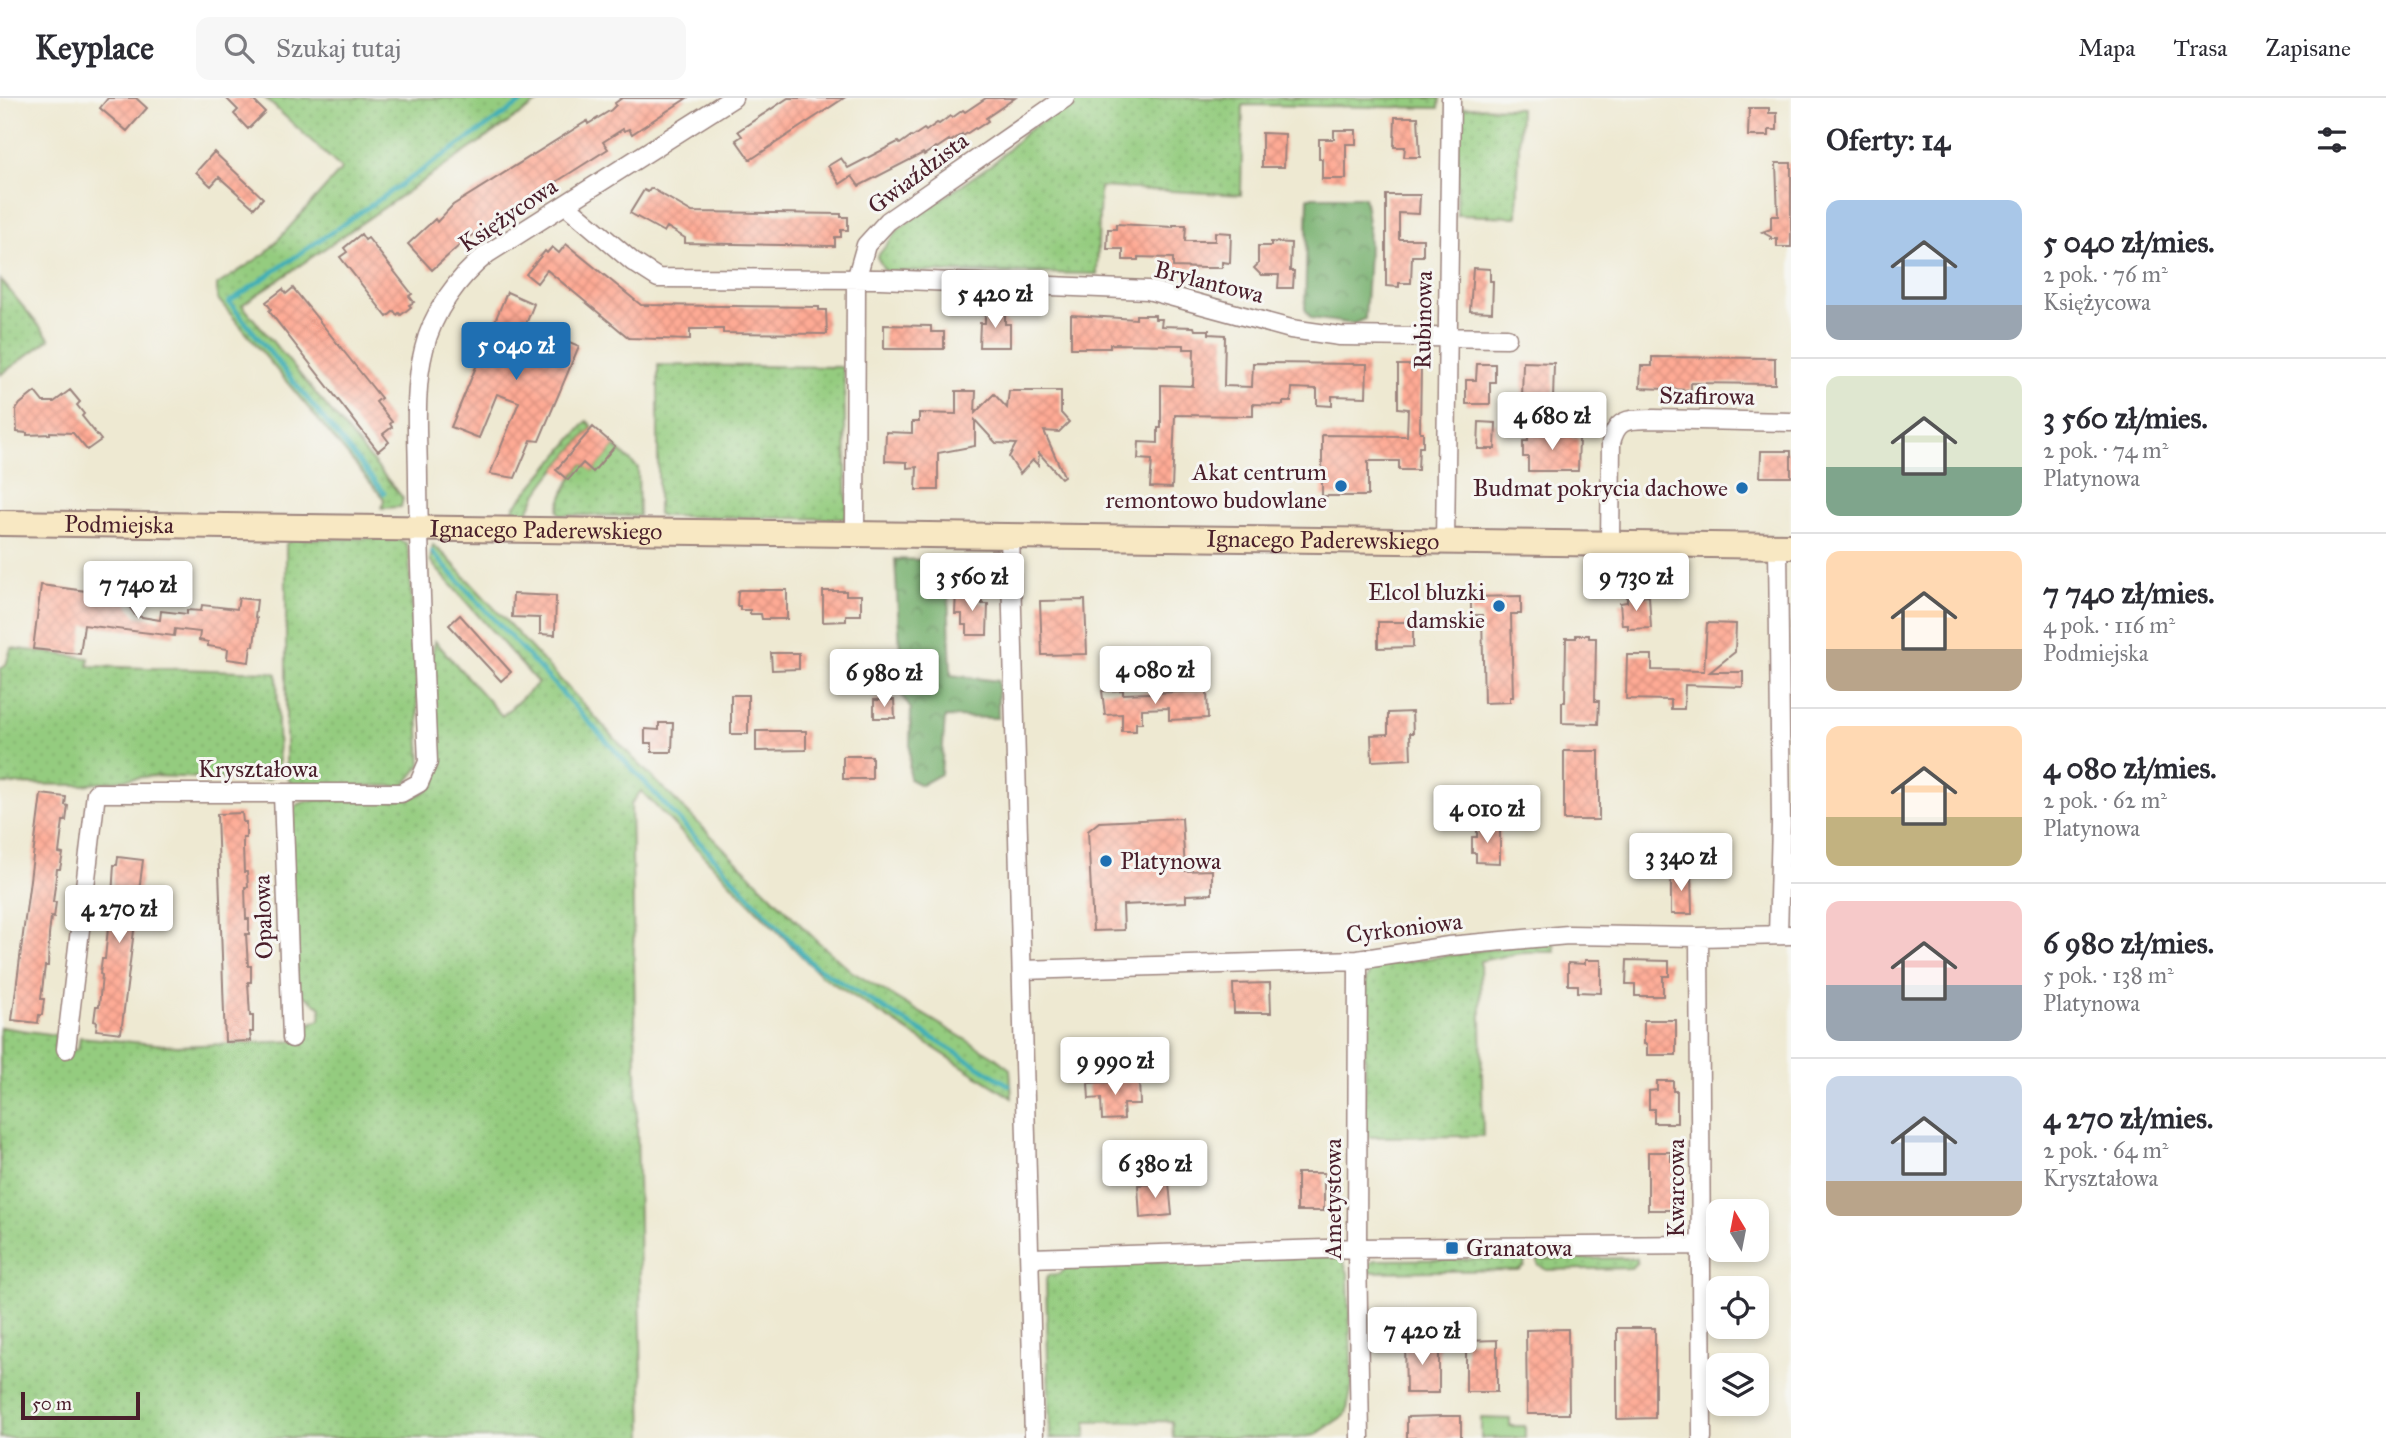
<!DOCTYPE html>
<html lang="pl">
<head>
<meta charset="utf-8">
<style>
  body { margin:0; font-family:"IM FELL Great Primer",serif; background:#f7f7f7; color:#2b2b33; height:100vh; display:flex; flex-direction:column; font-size:26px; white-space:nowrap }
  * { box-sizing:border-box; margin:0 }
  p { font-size:23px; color:#7c7c81 }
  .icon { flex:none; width:38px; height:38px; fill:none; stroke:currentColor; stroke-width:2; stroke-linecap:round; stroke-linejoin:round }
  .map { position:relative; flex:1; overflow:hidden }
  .side { display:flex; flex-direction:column; background:#fff; width:595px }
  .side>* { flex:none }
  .needle { width:46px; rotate:350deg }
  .controls { position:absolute; left:1706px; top:1101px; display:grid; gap:14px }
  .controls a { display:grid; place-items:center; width:63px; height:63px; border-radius:14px; background:#fff; box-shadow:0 4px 10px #0003; font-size:35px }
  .scale { position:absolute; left:21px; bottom:18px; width:119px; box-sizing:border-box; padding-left:7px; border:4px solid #4a1f2b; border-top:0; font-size:19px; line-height:24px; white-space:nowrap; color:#4a1f2b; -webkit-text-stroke:5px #f6f6f2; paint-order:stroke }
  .price { position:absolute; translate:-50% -60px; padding:0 16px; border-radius:7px; background:#fff; color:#222; font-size:23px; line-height:46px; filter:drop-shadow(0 2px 4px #0008) }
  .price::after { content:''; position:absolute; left:50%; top:42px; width:21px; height:16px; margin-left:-10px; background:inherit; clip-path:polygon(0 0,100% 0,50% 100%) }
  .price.on { background:#1f6fb2; color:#fff }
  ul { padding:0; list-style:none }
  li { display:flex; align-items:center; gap:21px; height:175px; padding:0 35px }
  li+li { border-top:2px solid #e1e1e2 }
  li span { display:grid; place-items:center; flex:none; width:196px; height:140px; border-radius:14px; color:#555 }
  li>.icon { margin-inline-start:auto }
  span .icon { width:84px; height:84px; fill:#fffc; stroke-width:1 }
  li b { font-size:30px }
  h2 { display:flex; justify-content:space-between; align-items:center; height:84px; padding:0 35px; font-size:30px }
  header { display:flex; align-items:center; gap:42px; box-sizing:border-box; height:98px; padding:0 35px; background:#fff; border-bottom:2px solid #e1e1e2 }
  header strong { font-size:33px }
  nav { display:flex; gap:38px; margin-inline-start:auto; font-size:24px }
  .search { width:490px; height:63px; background:#f7f7f7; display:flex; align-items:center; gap:18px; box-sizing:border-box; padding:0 24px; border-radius:14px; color:#7c7c81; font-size:26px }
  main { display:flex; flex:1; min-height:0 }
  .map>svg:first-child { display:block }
  .grass { fill:url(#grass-dots); stroke:#6f7655; stroke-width:2 }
  .forest { fill:url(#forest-crowns); stroke:#60684c; stroke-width:2 }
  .park { fill:#94cc7f; stroke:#6f7655; stroke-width:2 }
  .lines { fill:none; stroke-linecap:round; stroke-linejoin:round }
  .stream { stroke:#3fafb7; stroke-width:4.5 }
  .building { fill:url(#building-cross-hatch) }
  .street-casing { stroke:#9c847e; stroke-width:21 }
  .secondary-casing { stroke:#9c847e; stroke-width:28 }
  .street { stroke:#fff; stroke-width:18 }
  .secondary { stroke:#f8e8c3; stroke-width:24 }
  .poi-dot { fill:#1f6fb2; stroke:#f6f6f2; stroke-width:2.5 }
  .labels { text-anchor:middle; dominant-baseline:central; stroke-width:6; stroke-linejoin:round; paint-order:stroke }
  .street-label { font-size:24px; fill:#4a1f2b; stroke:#f6f6f2 }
  .poi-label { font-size:24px; fill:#4a1f2b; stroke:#f6f6f2; text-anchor:end }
</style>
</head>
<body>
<header>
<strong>Keyplace</strong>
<div class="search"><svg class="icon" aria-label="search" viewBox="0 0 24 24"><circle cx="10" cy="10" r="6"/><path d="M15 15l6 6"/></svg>Szukaj tutaj</div>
<nav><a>Mapa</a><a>Trasa</a><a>Zapisane</a></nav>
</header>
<main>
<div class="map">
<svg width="1791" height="1340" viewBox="0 0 1791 1340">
  <defs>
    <pattern id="grass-dots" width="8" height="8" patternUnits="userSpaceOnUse" patternTransform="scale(1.75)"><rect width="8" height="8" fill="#94cc7f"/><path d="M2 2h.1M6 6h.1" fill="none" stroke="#81af6e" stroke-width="1.8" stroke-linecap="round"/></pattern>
    <pattern id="forest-crowns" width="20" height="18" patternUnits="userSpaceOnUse" patternTransform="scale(1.75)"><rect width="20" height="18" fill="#77b06e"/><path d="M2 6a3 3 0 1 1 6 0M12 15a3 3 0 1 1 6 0" fill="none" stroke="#648f5b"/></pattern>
    <pattern id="building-cross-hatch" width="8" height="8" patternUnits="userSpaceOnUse" patternTransform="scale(1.75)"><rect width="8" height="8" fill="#feaa94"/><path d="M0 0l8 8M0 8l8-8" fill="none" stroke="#db9280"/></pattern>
  </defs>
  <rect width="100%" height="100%" fill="#f6f6f2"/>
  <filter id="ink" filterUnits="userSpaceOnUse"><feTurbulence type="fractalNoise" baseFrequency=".0143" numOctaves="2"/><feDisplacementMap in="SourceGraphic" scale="14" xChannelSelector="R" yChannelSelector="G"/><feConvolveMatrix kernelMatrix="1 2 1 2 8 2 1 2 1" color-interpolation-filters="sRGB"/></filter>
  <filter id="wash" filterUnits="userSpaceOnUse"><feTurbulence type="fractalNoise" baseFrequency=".00686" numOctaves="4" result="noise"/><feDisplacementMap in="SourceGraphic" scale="28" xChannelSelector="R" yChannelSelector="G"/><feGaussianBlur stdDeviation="1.57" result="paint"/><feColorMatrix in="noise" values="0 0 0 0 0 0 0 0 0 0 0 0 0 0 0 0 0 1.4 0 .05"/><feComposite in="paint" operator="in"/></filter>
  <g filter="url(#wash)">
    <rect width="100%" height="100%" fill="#eee9d2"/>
    <path class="grass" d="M265,0H492L496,3L501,0H544L242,207L403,400L401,409L382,410L384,401L217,200V187L266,155L342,71Z
      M1079,0H1440L1439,10L1243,7L1241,97L1100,89L1097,176L885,173L877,159L899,131L996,63L1026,34Z
      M1458,9L1520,10L1517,119L1457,117Z
      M0,181L50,241L0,277Z
      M658,267L842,269L844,281L847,413L844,421L662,418L658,416Z
      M587,323L593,329C578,346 529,397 528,417H519L513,412L514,409Z
      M615,348L638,370L639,418L561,417L558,413C562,394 570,380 583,365L593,373Z
      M393,440L406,445L409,456L421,667L404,688L291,687L286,674V446L290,441Z
      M433,447L445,457L633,660L815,841L851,873L993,958L1010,971L1012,1000L820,877L641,693L631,706L643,1340H0V929L56,937L55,949L78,952L80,939L176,948L298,943L301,928L320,922L321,909L297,893L288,724C290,720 292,713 295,709C316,689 406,720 436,685L430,566L435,543L502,618L538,585L436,470L430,462Z
      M11,550L89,560L88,568L270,574L277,576L279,671L268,682L151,678L83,687L0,686V571L6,567Z
      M1533,845L1554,846L1555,854H1526L1480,863L1483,1038L1365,1039V884L1369,875L1376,868Z
      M1333,1158L1343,1163L1348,1175L1352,1288L1346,1316L1315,1337L1296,1340H1173L1172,1323L1086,1324V1340H1050L1046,1181L1049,1177L1059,1176C1070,1164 1091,1166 1107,1165Z
      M1637,1160V1164L1631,1170L1546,1172L1538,1166V1161Z
      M1525,1161L1524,1168L1518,1172L1367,1174V1168L1375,1162Z"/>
    <path class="forest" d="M1308,99H1364C1373,138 1367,181 1365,221L1354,226L1311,220L1305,211Z
      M895,461L947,463L951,577L998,583V620L945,619L941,676L921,687L909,681L911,611L897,591L884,578L901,569Z"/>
    <path class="park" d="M1481,1320L1510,1321V1328H1525V1340H1481Z"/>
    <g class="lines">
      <path class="stream" d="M384,395L229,204L528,0
        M432,454L813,867L1009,987"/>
    </g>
    <g id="blocks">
      <path class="building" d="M108,0H136L147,10L127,33L100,10Z
        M226,0H251L265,14L248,31L234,16L238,12Z
        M622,0H687L632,36L629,31L624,33L623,31L603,44L608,51L460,145L461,146L432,172L408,146L435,121L437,124L453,107L587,23L588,26L611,12L616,7L615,5Z
        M788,0H844L750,62L736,42L742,38L738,33Z
        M986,0H1015L986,20L988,23L976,31L975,30L963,38L962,36L950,44L949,42L937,50L936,49L924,57L923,55L859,88L852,78L840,86L828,68L841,60L848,70L898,44L900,46L911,38L912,39L924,31L926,33L937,25L939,26L950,18L952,20L963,12L965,14Z
        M1749,10H1769V15H1777V32H1769V38H1748Z
        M1395,19H1418L1420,59H1404L1405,49H1394Z
        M1334,32H1356V46H1346V81H1322V61H1319V41H1334Z
        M1262,35L1285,36L1284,69H1262Z
        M214,54L263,100L254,110L219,79L211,88L196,74Z
        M1776,65H1791V149H1777V141H1771V139L1762,134L1771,131V118H1778Z
        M651,90L692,114L841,116V119H848V132H841V139H835V148L685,145V140L667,129L664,134L630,115L644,92L648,94Z
        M1386,97H1420L1419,116L1399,115V141H1423V158H1412L1411,185H1399V189L1386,188Z
        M1116,126L1173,129V127H1186L1185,143H1215V134L1231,135L1230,165L1222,164V170H1205L1173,169V160L1138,159V162H1123V151H1107L1108,131H1116Z
        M361,136L365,142L368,140L412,196L409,198L414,204L409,207L411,209L401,217L399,215L397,217L394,213L387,219L340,159L347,154L344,150Z
        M1271,144L1291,145L1290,173H1294L1293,190H1278L1279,177H1261L1254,170L1258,166V148H1271Z
        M566,146L641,207L819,209V212H826L827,236L723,235V231H690V242L629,240L547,172L537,185L526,176L545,153L547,155L552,149L559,155Z
        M1473,170L1490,171V183H1493L1492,214L1470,213Z
        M293,190L381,300L376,304L392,324L390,326L392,329L383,336L389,344L378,353L269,213L271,211L266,204L283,191L286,196Z
        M507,194L534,206L526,226L579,248L539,343L531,342L515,380L490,376L519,304L497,296L479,340L451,329Z
        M985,212H1005V226H1010V249H979L980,225H985Z
        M1071,217L1136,221V217H1155V221H1162L1161,228L1194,229L1195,232H1209V236L1225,237L1224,288L1252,289L1253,265L1367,266L1366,299L1332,298V308L1317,307V291L1292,290L1291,304H1283V307L1253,306V318L1175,317L1172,390L1150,389L1152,362L1138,361L1139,344L1158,345V330H1161V287L1193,288L1194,251H1184V247L1110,246V250H1071Z
        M884,227L931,228V234H944V251H884Z
        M1652,259L1775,260V286L1691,285V292L1640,290L1641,268H1652Z
        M1523,264L1554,265L1553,303L1522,302Z
        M1477,266H1495V284H1490V306H1466V282H1476Z
        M1398,267H1421L1420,334H1423V349H1419L1418,372H1399V363H1368V398H1322V337L1407,338L1408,311L1398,310Z
        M70,292L80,304L77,307L84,316L82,318L101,342L87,352L73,335L50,334V336L27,337V335L17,334L16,312L20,306L35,294L43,304H54Z
        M956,293H976L975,315L994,296L1007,310L1009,293H1061V315L1069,324L1059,334L1044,333L1064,378L1061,380L1039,355L1038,367L1033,362L1020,376L1009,359L1016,346L996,345L975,322V348L938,355V392H916L917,369L907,370V364L885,363L886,334L912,335V324H919V315L956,316Z
        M1479,324L1496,325L1495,351H1478Z
        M593,329L615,348L593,374L583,365L568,382L556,372Z
        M1535,334L1572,336V340H1579L1578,373H1528V359H1523V343H1528V336H1535Z
        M1761,353H1791V379H1760Z
        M41,487L109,496L110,487L122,489L130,499L128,507L136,518L160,522L161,513L187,516V512L201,513L202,507L237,511L239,500L257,502L255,519L257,520L254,548H251L249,564L227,561L228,551L208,548V544L199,542L200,534L175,531L174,538L84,527L80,556L33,551Z
        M740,492H787V521H762L761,516H750V512H740V508H737L738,493Z
        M956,492L972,493L971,503L982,504V506H988L987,537H967V527H962V516H955Z
        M823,493H846V497H861V517H846V523L823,524Z
        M513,496L556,498L555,537L540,536V520L512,519Z
        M1521,498V516H1511L1513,599H1510V604L1484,605L1482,517H1471V499Z
        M1649,498L1651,530L1628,531V527H1622L1620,505L1627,504V499Z
        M1085,502L1087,556L1042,557L1040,503Z
        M460,517L511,574L501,583L449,527Z
        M1378,524H1413V549L1378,550Z
        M1707,525L1736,526L1735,554L1710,574H1743V589L1685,587L1684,611H1671V602L1626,601L1627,557H1652V572L1704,573Z
        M1576,537H1589V540H1596L1595,603H1599L1598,626L1562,625V604H1565L1566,540H1576Z
        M771,555H799V571L772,572Z
        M1123,592V596L1207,593L1208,620L1169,622V610L1142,611V625H1136V633H1122V616L1105,617L1102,593Z
        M731,597H748V636H731Z
        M874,602H894L895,620H874Z
        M1412,614L1413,635H1410L1411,661L1372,663L1371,637L1388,636V615Z
        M659,625H673L672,654H652V645H645V631L659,632Z
        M756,633H806V652L756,653Z
        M1564,653H1599V722H1564Z
        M843,658H872V681H843Z
        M41,696L66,699L65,707L68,708L66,723H63L59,755L63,756L60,771H57L53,804H56L54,820L51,819L49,837L48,868H45L41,901H44L42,917H39L38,925L12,922Z
        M242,715L243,724H246V740H243V749L244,774H247L248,789H245L246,821H249V836H246L248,868H251V884H248L250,918H253V934H250L251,943L225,944L217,716Z
        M1182,720L1185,773L1212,772V796L1186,797V804L1123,807L1124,832L1093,833L1088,733L1099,724Z
        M1477,729H1500V765L1476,764V755H1472V739H1477Z
        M118,759L143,762L121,935L96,932L97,924L94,923L96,908H99L102,877L100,876L102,861H105L108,830L106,829L108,813L111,814L114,767H117Z
        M1671,774H1691L1692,816H1671Z
        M1585,862H1601V895L1578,894V887H1568V865L1585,866Z
        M1627,862L1669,863V878H1663V898H1635V886H1626Z
        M1270,885L1271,915H1234L1233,886Z
        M1644,922H1676V957H1647V946H1644Z
        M1139,983L1140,1006H1123L1124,1021L1102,1022L1101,1000L1089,1001L1088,985Z
        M1657,983H1673V993H1677V1025H1654V1011H1649V993L1657,992Z
        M1648,1054H1671V1063H1677V1078H1671V1112H1648Z
        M1297,1075H1324V1113H1297Z
        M1169,1085L1172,1117L1140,1120L1138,1087Z
        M1617,1230H1655V1320L1617,1321Z
        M1568,1231L1569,1316H1527L1526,1232Z
        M1497,1242V1294H1466V1243Z
        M1405,1243H1439V1295H1406Z
        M1443,1318H1461V1340H1407V1319Z"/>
    </g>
  </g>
  <g filter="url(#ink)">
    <use href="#blocks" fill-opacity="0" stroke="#9c847e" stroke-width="2"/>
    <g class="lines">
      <g class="street-casing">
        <path id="street" d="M566,107L633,164L658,180L880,181L1148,192L1291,231L1340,238L1507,240
          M855,436L856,182L866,147L888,123L1065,0
          M1010,438L1034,1340
          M1445,444L1451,0
          M1610,446L1611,345C1617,318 1631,322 1654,321L1791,324
          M1778,448L1781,726L1778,837
          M283,697L292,940
          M1699,839L1702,1340
          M1358,862L1357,1150L1360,1340
          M1022,872L1358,862L1449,848L1568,837L1699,839L1791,837
          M66,951L96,695H401L419,685L428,664C424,571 419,477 418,383C418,340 413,294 424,251C433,214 457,180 487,156L733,0
          M1030,1160L1357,1150L1701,1147"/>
      </g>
      <g class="secondary-casing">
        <g id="secondary">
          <path id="s1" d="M0,425L1791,448"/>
        </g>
      </g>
      <use href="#street" class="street"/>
      <use href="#secondary" class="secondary"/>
    </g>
  </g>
  <g class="poi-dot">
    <circle cx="1341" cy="388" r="7"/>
    <circle cx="1742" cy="390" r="7"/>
    <circle cx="1499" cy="508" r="7"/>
    <circle cx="1106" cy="763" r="7"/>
    <rect x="1445" y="1143" width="14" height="14" rx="3.5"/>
  </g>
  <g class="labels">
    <g class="street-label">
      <text transform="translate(918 75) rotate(-37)">Gwiaździsta</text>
      <text transform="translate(508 117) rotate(-34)">Księżycowa</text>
      <text transform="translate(1209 184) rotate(14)">Brylantowa</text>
      <text transform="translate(1423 222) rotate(-89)">Rubinowa</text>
      <text transform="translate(1707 298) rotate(1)">Szafirowa</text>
      <text stroke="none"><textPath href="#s1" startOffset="119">Podmiejska</textPath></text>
      <text stroke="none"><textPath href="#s1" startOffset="546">Ignacego Paderewskiego</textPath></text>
      <text stroke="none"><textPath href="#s1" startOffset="1323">Ignacego Paderewskiego</textPath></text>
      <text x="258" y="671">Kryształowa</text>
      <text transform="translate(263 819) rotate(-92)">Opalowa</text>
      <text transform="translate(1404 830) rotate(-7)">Cyrkoniowa</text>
      <text transform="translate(1676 1090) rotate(-90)">Kwarcowa</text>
      <text transform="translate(1333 1101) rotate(-90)">Ametystowa</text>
    </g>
    <g class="poi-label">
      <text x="1327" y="374">Akat centrum<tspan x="1327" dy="28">remontowo budowlane</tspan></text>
      <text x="1728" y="390">Budmat pokrycia dachowe</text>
      <text x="1485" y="494">Elcol bluzki<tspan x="1485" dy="28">damskie</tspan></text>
      <text x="1120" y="763" text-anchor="start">Platynowa</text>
      <text x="1466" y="1150" text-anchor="start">Granatowa</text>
    </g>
  </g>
</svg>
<div class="controls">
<a><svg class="needle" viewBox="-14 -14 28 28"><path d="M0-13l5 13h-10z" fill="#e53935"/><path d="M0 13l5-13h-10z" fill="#7c7c81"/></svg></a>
<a><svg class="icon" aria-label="locate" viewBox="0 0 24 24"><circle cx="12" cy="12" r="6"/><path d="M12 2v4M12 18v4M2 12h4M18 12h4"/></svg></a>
<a><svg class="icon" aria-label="layers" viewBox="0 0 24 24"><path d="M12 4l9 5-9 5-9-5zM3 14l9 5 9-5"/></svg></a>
</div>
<div class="scale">50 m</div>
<b class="price" style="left:995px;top:232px">5 420 zł</b>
<b class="price on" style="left:516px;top:284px">5 040 zł</b>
<b class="price" style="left:1552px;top:354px">4 680 zł</b>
<b class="price" style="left:972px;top:515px">3 560 zł</b>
<b class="price" style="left:1636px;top:515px">9 730 zł</b>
<b class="price" style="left:138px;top:523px">7 740 zł</b>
<b class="price" style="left:1155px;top:608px">4 080 zł</b>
<b class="price" style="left:884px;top:611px">6 980 zł</b>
<b class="price" style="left:1487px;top:747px">4 010 zł</b>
<b class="price" style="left:1681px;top:795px">3 340 zł</b>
<b class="price" style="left:119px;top:847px">4 270 zł</b>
<b class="price" style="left:1115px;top:999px">9 990 zł</b>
<b class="price" style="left:1155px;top:1102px">6 380 zł</b>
<b class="price" style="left:1422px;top:1269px">7 420 zł</b>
</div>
<section class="side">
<h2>Oferty: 14<svg class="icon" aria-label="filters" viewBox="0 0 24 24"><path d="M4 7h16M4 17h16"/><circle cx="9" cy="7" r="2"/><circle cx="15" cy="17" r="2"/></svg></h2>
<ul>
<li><span style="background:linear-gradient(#a9c7e8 75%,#9aa5b1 0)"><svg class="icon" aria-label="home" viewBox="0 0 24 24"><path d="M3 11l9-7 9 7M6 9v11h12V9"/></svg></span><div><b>5 040 zł/mies.</b><p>2 pok. · 76 m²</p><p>Księżycowa</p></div></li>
<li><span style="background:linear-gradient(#dfe7d0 65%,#7fa58c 0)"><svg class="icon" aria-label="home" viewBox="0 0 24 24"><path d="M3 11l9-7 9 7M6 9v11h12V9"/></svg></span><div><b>3 560 zł/mies.</b><p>2 pok. · 74 m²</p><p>Platynowa</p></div></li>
<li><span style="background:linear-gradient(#ffd9b3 70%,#b9a48a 0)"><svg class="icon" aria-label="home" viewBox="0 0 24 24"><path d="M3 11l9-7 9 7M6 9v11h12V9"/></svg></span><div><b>7 740 zł/mies.</b><p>4 pok. · 116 m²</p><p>Podmiejska</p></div></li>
<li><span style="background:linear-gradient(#ffd9b3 65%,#c2b280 0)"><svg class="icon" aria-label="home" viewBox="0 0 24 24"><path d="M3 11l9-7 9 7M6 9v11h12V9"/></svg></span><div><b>4 080 zł/mies.</b><p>2 pok. · 62 m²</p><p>Platynowa</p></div></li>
<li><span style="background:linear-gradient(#f6c9c9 60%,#9aa5b1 0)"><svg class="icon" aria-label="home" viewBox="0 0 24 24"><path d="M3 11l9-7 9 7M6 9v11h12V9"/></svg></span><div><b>6 980 zł/mies.</b><p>5 pok. · 138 m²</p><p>Platynowa</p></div></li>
<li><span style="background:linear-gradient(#c9d6e8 75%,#b9a48a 0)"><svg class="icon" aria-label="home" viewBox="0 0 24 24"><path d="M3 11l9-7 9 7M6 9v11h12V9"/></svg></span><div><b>4 270 zł/mies.</b><p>2 pok. · 64 m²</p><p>Kryształowa</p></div></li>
</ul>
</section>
</main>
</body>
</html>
